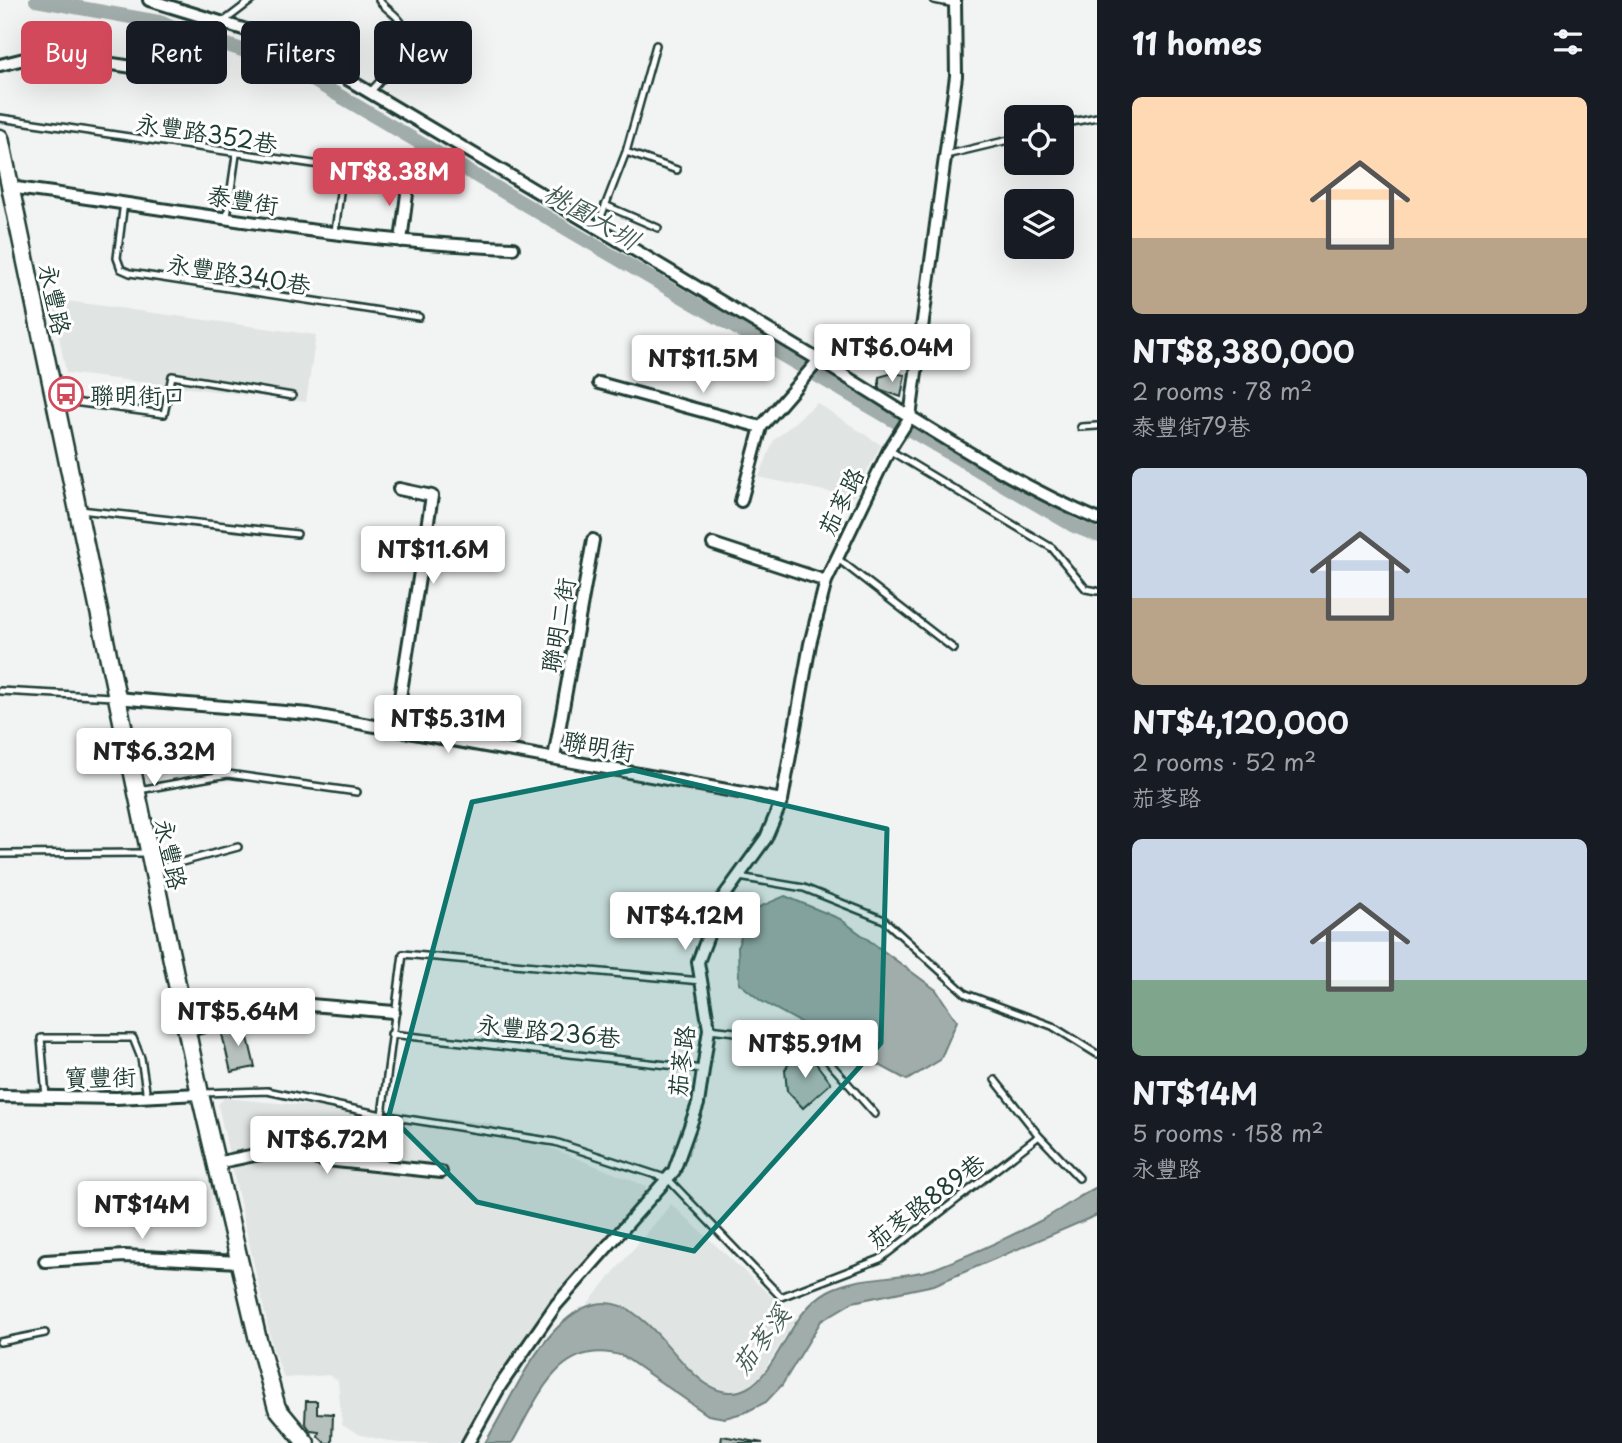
<!DOCTYPE html>
<html lang="en">
<head>
<meta charset="utf-8">
<style>
  body { margin:0; font-family:"Playpen Sans","LXGW WenKai TC",sans-serif; background:#20242c; color:#f1f3f6; height:100vh; display:flex; flex-direction:column; font-size:26px; white-space:nowrap }
  * { box-sizing:border-box; margin:0 }
  p { font-size:23px; color:#9ea1a6 }
  .icon { flex:none; width:38px; height:38px; fill:none; stroke:currentColor; stroke-width:2; stroke-linecap:round; stroke-linejoin:round }
  .map { position:relative; flex:1; overflow:hidden }
  .side { display:flex; flex-direction:column; background:#171b24; width:525px }
  .side>* { flex:none }
  .banner { position:absolute; left:21px; top:21px; width:665px; height:63px; display:flex; gap:14px }
  .fabs { position:absolute; left:1004px; top:105px; display:grid; gap:14px }
  .fabs a { display:grid; place-items:center; width:70px; height:70px; border-radius:10px; background:#171b24; box-shadow:0 7px 28px #0002; font-size:35px }
  .price { position:absolute; translate:-50% -60px; padding:0 16px; border-radius:7px; background:#fff; color:#222; font-size:23px; line-height:46px; filter:drop-shadow(0 2px 4px #0008) }
  .price::after { content:''; position:absolute; left:50%; top:42px; width:21px; height:16px; margin-left:-10px; background:inherit; clip-path:polygon(0 0,100% 0,50% 100%) }
  .price.on { background:#d1495b; color:#fff }
  ul { padding:0; list-style:none }
  li { display:grid; align-content:center; gap:14px; height:371px; padding:0 35px }
  li span { display:grid; place-items:center; height:217px; border-radius:10px; color:#555 }
  li>.icon { margin-inline-start:auto }
  span .icon { width:126px; height:126px; fill:#fffc; stroke-width:1 }
  li b { font-size:30px }
  h2 { display:flex; justify-content:space-between; align-items:center; height:84px; padding:0 35px; font-size:30px }
  .chip { padding:0 24px; border-radius:10px; background:#171b24; box-shadow:0 7px 28px #0002; font-size:24px; line-height:63px }
  .chip.on { background:#d1495b; color:#fff }
  main { display:flex; flex:1; min-height:0 }
  .map>svg:first-child { display:block }
  .built { fill:#e0e4e3 }
  .water { fill:#a1adaa; stroke:#6d807b; stroke-width:2 }
  .lines { fill:none; stroke-linecap:round; stroke-linejoin:round }
  .canal { stroke:#a1adaa; stroke-width:14 }
  .building { fill:#b7c1bd; stroke:#1f3d34; stroke-width:2 }
  .lane-casing { stroke:#1f3d34; stroke-width:10 }
  .street-casing { stroke:#1f3d34; stroke-width:16 }
  .secondary-casing { stroke:#1f3d34; stroke-width:21 }
  .lane { stroke:#fff; stroke-width:5 }
  .street { stroke:#fff; stroke-width:10 }
  .secondary { stroke:#fff; stroke-width:16 }
  .marked { fill:#0f766e; fill-opacity:0.2; stroke:#0f766e; stroke-width:5; stroke-linejoin:round }
  .labels { text-anchor:middle; dominant-baseline:central; stroke-width:6; stroke-linejoin:round; paint-order:stroke }
  .street-label { font-size:24px; fill:#1f3d34; stroke:#fff }
  .poi-label { font-size:24px; fill:#1f3d34; stroke:#fff; text-anchor:start }
  .water-label { font-size:26px; font-style:italic; fill:#465f57; stroke:#fff }
</style>
</head>
<body>
<main>
<div class="map">
<svg width="1097" height="1443" viewBox="0 0 1097 1443">
  <rect width="100%" height="100%" fill="#f2f3f3"/>
  <filter id="ink" filterUnits="userSpaceOnUse"><feTurbulence type="fractalNoise" baseFrequency=".0143" numOctaves="2"/><feDisplacementMap in="SourceGraphic" scale="14" xChannelSelector="R" yChannelSelector="G"/><feConvolveMatrix kernelMatrix="1 2 1 2 8 2 1 2 1" color-interpolation-filters="sRGB"/></filter>
  <g filter="url(#ink)">
    <path class="built" d="M52,299L316,335L306,402L66,373Z
      M817,403L881,445L853,497L759,477L774,440Z
      M224,1098L489,1123L646,1186V1196L505,1369L458,1443H398L361,1435L342,1425L338,1380L328,1375L284,1378L273,1349L218,1105Z
      M671,1204L796,1319L762,1374L746,1388L727,1391L710,1385L683,1366L668,1347L621,1306L585,1307Z"/>
    <path class="water" d="M785,896L840,919L936,990L957,1021L940,1060L907,1080L761,1001L739,983L738,946L750,911Z
      M1097,1187V1215L934,1285L853,1302L821,1321L782,1385L766,1402L746,1412L725,1418L708,1415L623,1356C559,1336 538,1398 512,1443H485C507,1407 526,1361 555,1330C645,1235 679,1422 747,1388C779,1371 788,1313 828,1291C859,1274 903,1280 936,1268C970,1255 1006,1239 1038,1222C1058,1212 1077,1197 1097,1187Z"/>
    <g class="lines">
      <path class="canal" d="M36,0L159,22L287,65L1074,526L1097,535"/>
    </g>
    <path class="building" d="M893,373L905,375L901,397L879,389V377Z
      M245,1025L255,1067L231,1072L221,1030Z
      M797,1050L805,1061L811,1057L831,1083L803,1108L787,1091L785,1070Z
      M306,1401H317V1413L333,1414L332,1443H325L318,1436L319,1432L311,1431L305,1423Z
      M722,1436L763,1443H721Z"/>
    <g class="lines">
      <g class="lane-casing">
        <path id="lane" d="M934,0L955,4
          M223,22L252,0
          M370,92C384,78 410,47 402,24C398,15 385,9 379,0
          M0,118L409,178
          M1062,124L1097,117
          M626,152L677,170
          M946,155L1017,138
          M124,202L117,258L121,269L130,273L419,317
          M605,205L658,228
          M227,217L236,155
          M597,227L626,152L656,45
          M335,232L343,169
          M58,400L164,414L172,376L292,396
          M1081,427L1097,426
          M889,450L1052,548L1086,589L1097,591
          M80,510L297,534
          M838,559L954,649
          M0,691L113,697
          M139,790L228,774L357,792
          M0,854L147,853
          M156,869L238,847
          M739,877L804,888L884,920L966,994L1052,1026L1097,1054
          M709,1029L772,1036L820,1052L875,1114
          M391,1034L703,1069
          M995,1080L1039,1136L1079,1178
          M203,1093L267,1091L382,1115L555,1142L668,1179L781,1297L880,1259L1039,1136
          M46,1097L41,1038H133L141,1058L147,1097
          M382,1115L403,954L701,981
          M0,1342L45,1333"/>
      </g>
      <g class="street-casing">
        <path id="street" d="M149,0L266,36L322,64C487,162 653,260 817,359C910,415 998,477 1097,519
          M0,65L44,54L160,71
          M9,187C176,209 344,242 513,248
          M401,241L409,178
          M599,383L761,427L819,360
          M741,501L761,427
          M713,544L826,581
          M116,698L309,714L782,800
          M395,729L432,496L399,489
          M554,758L593,540
          M186,1031L287,1003L394,1012
          M0,1096L116,1098L200,1094
          M216,1163L294,1147L317,1159L441,1172
          M45,1261L125,1256L239,1262
          M468,1443L500,1386L556,1305L674,1171L698,1104L709,1029L698,962L722,899L766,838L782,800L810,644L826,581L889,450L910,417L956,76L955,0"/>
      </g>
      <g class="secondary-casing">
        <path id="secondary" d="M0,138L200,1094L258,1340L277,1408L306,1443"/>
      </g>
      <use href="#lane" class="lane"/>
      <use href="#street" class="street"/>
      <use href="#secondary" class="secondary"/>
    </g>
  </g>
  <path class="marked" d="M633,770L887,829L881,1043L694,1251L477,1202L389,1115L472,802Z"/>
  <defs>
    <g id="bus-ring" transform="scale(1.75)"><circle r="9.5" fill="#fff" stroke="#d1495b" stroke-width="1.5"/><path d="M-5-6H5V4H4V6H2V4H-2V6H-4V4H-5ZM-3.5-4V0h7V-4ZM-3.5 1.2v1.5H-2V1.2ZM2 1.2v1.5H3.5V1.2Z" fill="#d1495b"/></g>
  </defs>
  <g fill-rule="evenodd">
    <use href="#bus-ring" x="66" y="394"/>
  </g>
  <g class="labels">
    <g class="street-label">
      <text transform="translate(207 132) rotate(9)">永豐路352巷</text>
      <text transform="translate(243 199) rotate(9)">泰豐街</text>
      <text transform="translate(239 273) rotate(9)">永豐路340巷</text>
      <text transform="translate(56 299) rotate(78)">永豐路</text>
      <text transform="translate(840 501) rotate(-63)">茄苳路</text>
      <text transform="translate(557 625) rotate(-80)">聯明二街</text>
      <text transform="translate(599 745) rotate(10)">聯明街</text>
      <text transform="translate(172 854) rotate(78)">永豐路</text>
      <text transform="translate(549 1030) rotate(6)">永豐路236巷</text>
      <text transform="translate(680 1061) rotate(-83)">茄苳路</text>
      <text transform="translate(100 1076) rotate(-1)">寶豐街</text>
      <text transform="translate(925 1200) rotate(-37)">茄苳路889巷</text>
    </g>
    <g class="poi-label">
      <text x="90" y="394">聯明街口</text>
    </g>
    <g class="water-label">
      <text transform="translate(592 215) rotate(30)">桃園大圳</text>
      <text transform="translate(760 1339) rotate(-53)">茄苳溪</text>
    </g>
  </g>
</svg>
<div class="fabs">
<a><svg class="icon" aria-label="locate" viewBox="0 0 24 24"><circle cx="12" cy="12" r="6"/><path d="M12 2v4M12 18v4M2 12h4M18 12h4"/></svg></a>
<a><svg class="icon" aria-label="layers" viewBox="0 0 24 24"><path d="M12 4l9 5-9 5-9-5zM3 14l9 5 9-5"/></svg></a>
</div>
<b class="price on" style="left:389px;top:208px">NT$8.38M</b>
<b class="price" style="left:892px;top:384px">NT$6.04M</b>
<b class="price" style="left:703px;top:395px">NT$11.5M</b>
<b class="price" style="left:433px;top:586px">NT$11.6M</b>
<b class="price" style="left:448px;top:755px">NT$5.31M</b>
<b class="price" style="left:154px;top:788px">NT$6.32M</b>
<b class="price" style="left:685px;top:952px">NT$4.12M</b>
<b class="price" style="left:238px;top:1048px">NT$5.64M</b>
<b class="price" style="left:805px;top:1080px">NT$5.91M</b>
<b class="price" style="left:327px;top:1176px">NT$6.72M</b>
<b class="price" style="left:142px;top:1241px">NT$14M</b>
<div class="banner">
<a class="chip on">Buy</a>
<a class="chip">Rent</a>
<a class="chip">Filters</a>
<a class="chip">New</a>
</div>
</div>
<section class="side">
<h2>11 homes<svg class="icon" aria-label="filters" viewBox="0 0 24 24"><path d="M4 7h16M4 17h16"/><circle cx="9" cy="7" r="2"/><circle cx="15" cy="17" r="2"/></svg></h2>
<ul>
<li><span style="background:linear-gradient(#ffd9b3 65%,#b9a48a 0)"><svg class="icon" aria-label="home" viewBox="0 0 24 24"><path d="M3 11l9-7 9 7M6 9v11h12V9"/></svg></span><div><b>NT$8,380,000</b><p>2 rooms · 78 m²</p><p>泰豐街79巷</p></div></li>
<li><span style="background:linear-gradient(#c9d6e8 60%,#b9a48a 0)"><svg class="icon" aria-label="home" viewBox="0 0 24 24"><path d="M3 11l9-7 9 7M6 9v11h12V9"/></svg></span><div><b>NT$4,120,000</b><p>2 rooms · 52 m²</p><p>茄苳路</p></div></li>
<li><span style="background:linear-gradient(#c9d6e8 65%,#7fa58c 0)"><svg class="icon" aria-label="home" viewBox="0 0 24 24"><path d="M3 11l9-7 9 7M6 9v11h12V9"/></svg></span><div><b>NT$14M</b><p>5 rooms · 158 m²</p><p>永豐路</p></div></li>
</ul>
</section>
</main>
</body>
</html>
